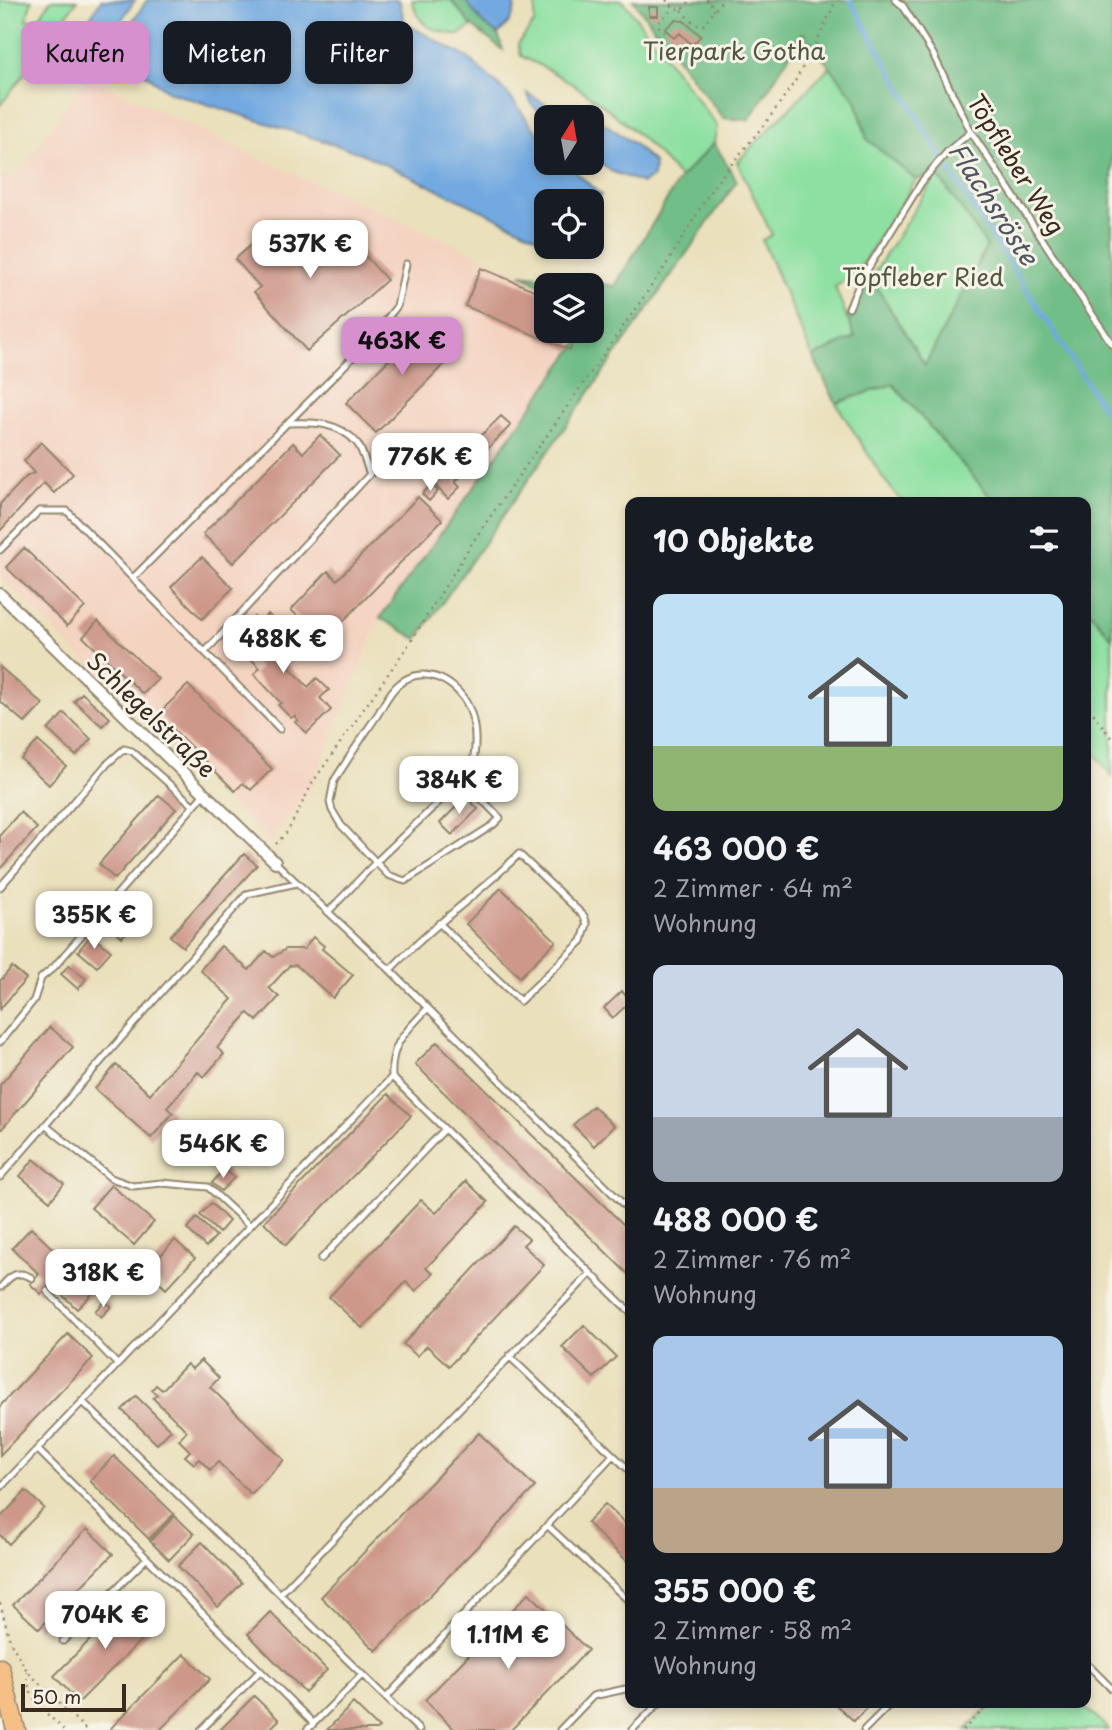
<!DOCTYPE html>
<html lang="de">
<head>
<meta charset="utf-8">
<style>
  body { margin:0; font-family:"Playpen Sans",sans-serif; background:#242831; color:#f1f3f6; height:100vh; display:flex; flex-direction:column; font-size:26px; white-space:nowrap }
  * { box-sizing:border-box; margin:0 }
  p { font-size:23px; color:#9ea1a6 }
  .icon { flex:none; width:38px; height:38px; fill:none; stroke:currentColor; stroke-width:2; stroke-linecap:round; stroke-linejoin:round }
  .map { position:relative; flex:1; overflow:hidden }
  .side { position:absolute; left:625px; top:497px; width:466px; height:1211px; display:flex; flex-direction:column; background:#171b24; border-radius:14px; box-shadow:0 4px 10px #0003 }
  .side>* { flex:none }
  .banner { position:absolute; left:21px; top:21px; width:499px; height:63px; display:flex; gap:14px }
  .needle { width:46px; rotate:11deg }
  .controls { position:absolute; left:534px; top:105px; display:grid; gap:14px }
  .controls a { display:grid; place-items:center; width:70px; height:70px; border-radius:14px; background:#171b24; box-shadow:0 4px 10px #0003; font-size:35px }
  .scale { position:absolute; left:21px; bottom:18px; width:105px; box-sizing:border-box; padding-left:7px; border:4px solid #3b2a1e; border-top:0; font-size:19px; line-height:24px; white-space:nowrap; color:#3b2a1e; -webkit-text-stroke:5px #f7f3e8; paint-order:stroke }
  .price { position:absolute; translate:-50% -60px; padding:0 16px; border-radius:14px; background:#fff; color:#222; font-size:23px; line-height:46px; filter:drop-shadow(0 2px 4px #0008) }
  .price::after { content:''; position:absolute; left:50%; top:42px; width:21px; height:16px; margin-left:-10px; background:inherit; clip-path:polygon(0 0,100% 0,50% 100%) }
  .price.selected { background:#d690ce; color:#111 }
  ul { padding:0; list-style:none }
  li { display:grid; align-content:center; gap:14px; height:371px; padding:0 28px }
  li span { display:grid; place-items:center; height:217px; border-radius:14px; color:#555 }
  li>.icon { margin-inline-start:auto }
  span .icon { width:126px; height:126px; fill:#fffc; stroke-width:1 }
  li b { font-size:30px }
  h2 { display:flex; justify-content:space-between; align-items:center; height:84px; padding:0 28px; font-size:30px }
  .chip { padding:0 24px; border-radius:14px; background:#171b24; box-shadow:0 4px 10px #0003; font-size:24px; line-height:63px }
  .chip.selected { background:#d690ce; color:#111 }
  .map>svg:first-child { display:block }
  .built { fill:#f4d3c1 }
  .green { fill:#8de0a2; stroke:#648560; stroke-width:2 }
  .forest { fill:#72be88; stroke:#567453; stroke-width:2 }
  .water { fill:#72a9e0; stroke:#566a7f; stroke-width:2 }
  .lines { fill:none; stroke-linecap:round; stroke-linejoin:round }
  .stream { stroke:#72a9e0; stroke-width:4.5 }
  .building { fill:#cd978a }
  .lane-casing { stroke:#92856d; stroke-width:9 }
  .street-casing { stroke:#92856d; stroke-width:14 }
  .primary-casing { stroke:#92856d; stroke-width:21 }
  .path { stroke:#92856d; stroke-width:2.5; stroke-dasharray:2 5; stroke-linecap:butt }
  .lane { stroke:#fff; stroke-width:5 }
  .street { stroke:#fff; stroke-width:10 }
  .primary { stroke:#f5bf86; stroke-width:18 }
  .labels { text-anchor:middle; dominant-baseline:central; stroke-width:6; stroke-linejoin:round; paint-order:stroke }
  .park-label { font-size:24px; fill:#50583f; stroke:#f7f3e8 }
  .street-label { font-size:24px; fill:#3b2a1e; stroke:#f7f3e8 }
  .water-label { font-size:26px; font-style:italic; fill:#4e5662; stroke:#f7f3e8 }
</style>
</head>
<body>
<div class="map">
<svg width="1112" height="1730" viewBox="0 0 1112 1730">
  <rect width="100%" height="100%" fill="#f7f3e8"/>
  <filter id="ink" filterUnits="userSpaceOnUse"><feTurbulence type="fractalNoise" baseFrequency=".0143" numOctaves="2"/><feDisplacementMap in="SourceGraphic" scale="14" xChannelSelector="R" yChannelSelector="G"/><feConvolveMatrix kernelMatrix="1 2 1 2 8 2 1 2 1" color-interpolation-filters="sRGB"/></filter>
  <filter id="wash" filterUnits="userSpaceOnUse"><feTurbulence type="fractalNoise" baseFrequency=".00686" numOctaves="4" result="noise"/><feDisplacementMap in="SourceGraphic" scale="28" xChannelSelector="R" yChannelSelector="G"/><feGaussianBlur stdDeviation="1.57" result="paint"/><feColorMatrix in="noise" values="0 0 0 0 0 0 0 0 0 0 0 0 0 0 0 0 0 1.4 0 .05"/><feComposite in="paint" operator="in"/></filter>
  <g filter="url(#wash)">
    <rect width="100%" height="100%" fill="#eae0bc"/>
    <path class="built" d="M87,76L261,159L521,274L546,288V331H586L380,618L313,782L270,843L0,577V173L15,179Z"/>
    <path class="green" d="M0,0H32L26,20L39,18L51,0H77L37,58L0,105Z
      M412,0H451L472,26L458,35C430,29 420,29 412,0Z
      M536,0H622L631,11L717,126L714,143L680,178C635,126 584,85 521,56L518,44L534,23Z
      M830,67L856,100L867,139L916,180L857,272L835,287L855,337L813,357L762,240L772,235L737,162Z
      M937,174L987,246L925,366L871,278Z
      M893,384L995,502H902L883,478L836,403Z
      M1085,606L1112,638V776L1085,740Z
      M993,1703H1071C1086,1707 1099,1718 1109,1730H966Z"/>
    <path class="forest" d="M451,0H466L482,22L498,34L503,50L472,26Z
      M633,0H1112V638L1085,606V502H995L893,384L836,403L813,357L855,337L847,317L871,278L925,365L987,246L937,174L916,180L867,139L856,100L803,33L749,120L723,118Z
      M714,143L737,181L417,639L380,618L586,331H592V323L595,318L592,315V285H546V288L521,274L615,286L680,178Z"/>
    <path class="water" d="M101,0H135L107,41L92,53L74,44Z
      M147,0H399L405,23L468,58L507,93L546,144V163H566L601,195L592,206V201H546V237L542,239L361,153L169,92L116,51C122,30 136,19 147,0Z
      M465,0H513C519,14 507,25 498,34L482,22Z
      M527,93L550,107L578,105L634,144L654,163L653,177L642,183L611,171L592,157V117L546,118L532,105Z"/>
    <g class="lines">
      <path class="stream" d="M850,0L939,154L1112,422"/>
    </g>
    <g id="blocks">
      <path class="building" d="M649,7H658V16H649Z
        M675,20L684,21L701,36L692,45L680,33L674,38L665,29Z
        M334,221L387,280L307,351L254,292L260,287L235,259L274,224L299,252Z
        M481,268L546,295V331H578L570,350L465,306Z
        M427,321L457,351L376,433L346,403Z
        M501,416L511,425L455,482L460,487L448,499L433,483Z
        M320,435L340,455L233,563L203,534L293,443L303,453Z
        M41,442L73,474L54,493L44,483L0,531V504L27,476L34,473L24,461Z
        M431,485L438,491L429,501L422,494Z
        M418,497L442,520L318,647L295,624L300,618L291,610L328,571L337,580Z
        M24,548L85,607L67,626L6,567Z
        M202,557L233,588L202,619L171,587Z
        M268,614L277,624L269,632L282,647L276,653L308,687L317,678L329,690L320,698L331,710L307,733L295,722L298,720L294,716L291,718L278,705L281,703L254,674L260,668L237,644L243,639L237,633L254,617L259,623Z
        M98,621L158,679L143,694L83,637Z
        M0,667L43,704L25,723L0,701Z
        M188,685L272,769L251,790L243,783L235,791L158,714Z
        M82,693L110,718L102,726L74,701Z
        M64,713L91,739L76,756L48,730Z
        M38,741L66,766L49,785L21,759Z
        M159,795L176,809L115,879L99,864Z
        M466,797L478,809L452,835L440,823Z
        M20,812L37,828L0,869V835Z
        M244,854L257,865L183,947L170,936Z
        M501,888L556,941L520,977L466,924Z
        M112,914L129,929L122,937L105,923Z
        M91,935L111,951L97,967L78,951Z
        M313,937L324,946L322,949L353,975L333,998L296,965L289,966L269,988L279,997L257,1021L248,1013L217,1048L224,1054L204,1077L198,1072L167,1108L173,1113L151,1138L95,1089L116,1065L150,1094L232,999L200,970L221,946L249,970L266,951L273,957L286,949H304Z
        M69,965L86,979L78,989L61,974Z
        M12,967L26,979L0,1009V981Z
        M622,991L630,1002L613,1018L604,1008Z
        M50,1027L73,1047L0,1131V1085Z
        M437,1042L630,1231V1276L415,1064Z
        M388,1094L411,1116L286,1245L264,1222Z
        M593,1106L614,1126L594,1146L573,1125Z
        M34,1159L64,1184L50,1201L20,1176Z
        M224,1169L234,1178L221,1191L212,1183Z
        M466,1181L488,1202L426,1268L433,1273L416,1291L406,1282L362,1328L329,1297L421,1200L436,1213Z
        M111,1185L154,1222L134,1245L91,1208Z
        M211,1203L229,1221L219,1233L200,1215Z
        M197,1218L216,1236L206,1247L187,1229Z
        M514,1226L529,1239L523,1245L544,1265L449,1366L427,1346L417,1356L403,1344Z
        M31,1228L96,1290L77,1309L51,1284L41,1294L30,1284L39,1274L12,1248Z
        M175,1240L195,1258L166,1289L147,1270Z
        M105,1301L111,1307L101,1317L95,1311Z
        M584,1325L616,1357L594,1378L562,1347Z
        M68,1334L93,1358L0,1455V1406Z
        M201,1360L219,1378L210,1387L284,1460L251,1494L218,1462L210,1470L199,1459L194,1464L185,1456L190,1451L179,1440L187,1431L153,1398L157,1395L152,1390L156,1385L162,1390L187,1364L192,1369Z
        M136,1396L171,1430L157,1444L122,1410Z
        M479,1433L535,1487L376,1651L321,1597Z
        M114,1456L174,1514L149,1539L90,1481Z
        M26,1491L44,1508L9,1544L0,1535V1518Z
        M605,1504L630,1528V1564L587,1523Z
        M175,1516L194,1534L169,1560L150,1541Z
        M87,1529L113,1554L39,1629L13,1605Z
        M202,1542L242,1583L218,1607L178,1566Z
        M529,1593L588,1650L511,1730H455L425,1700Z
        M130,1600L156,1625L79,1702L54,1676Z
        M270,1612L327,1670L305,1692L248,1634Z
        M184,1654L210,1679L160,1730H109Z
        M254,1696L279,1720L269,1730H220Z
        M353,1703L379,1728L376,1730H327Z
        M834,1703H871L854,1721Z"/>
    </g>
  </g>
  <g filter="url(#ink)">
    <use href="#blocks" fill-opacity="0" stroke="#92856d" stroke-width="2"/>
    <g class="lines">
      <g class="lane-casing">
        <path id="lane" d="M896,0L903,6L933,54L971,132L1112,344
          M849,308L862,278L923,180L948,151L971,132
          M0,550L39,511H67L280,729
          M133,578L372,338L397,306L406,264
          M205,652L370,474C366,465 363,451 357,443C339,422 314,422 289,423
          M275,862L390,970L630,1211
          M0,887L107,764L124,749L132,751L194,806
          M328,912L377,861L470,772C477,753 477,727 469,708C458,682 424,663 399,684C390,691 384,704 378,714C363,736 348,759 334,781L330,802L332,810L341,825L388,875L405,881L493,825L500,818L462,779
          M390,970C430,927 478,895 519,854L584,916L587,924L582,941L520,1001L439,923
          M427,1009C406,1032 390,1043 392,1077L630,1312
          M0,1042L34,1000L41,978L54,967L204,794
          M45,1125L111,1178L133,1186L162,1183L208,1187L250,1226
          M0,1177L247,894L297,883
          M321,1259L444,1130
          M1,1287C10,1276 18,1269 32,1278
          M47,1291L117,1364
          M509,1356L630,1471
          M82,1401L419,1730
          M37,1449L313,1723
          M0,1488L392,1077
          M547,1525L630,1602
          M280,1594L591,1273
          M63,1641L147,1558
          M1085,1662L1112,1689
          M386,1698L613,1455
          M201,1730L260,1671
          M307,1730L362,1675
          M560,1730L593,1696L630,1688
          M632,1730L659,1703
          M864,1730L891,1703"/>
      </g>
      <g class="street-casing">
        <path id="street" d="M0,594L275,862"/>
      </g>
      <g class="primary-casing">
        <path id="primary" d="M0,1668L16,1730"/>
      </g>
      <path class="path" d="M666,0L674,8L682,10L691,0
        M706,0H710L714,11
        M682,10L686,16L700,27L705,24L722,0
        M664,33L657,24L674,8
        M1085,702L1112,739
        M276,844L288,831L313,782L411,641L476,537L666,265L713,187L767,121L794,83L817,42L836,0
        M67,893L76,900
        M0,1603L10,1641L27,1671L86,1730
        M27,1671C26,1699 46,1712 64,1730
        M963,1730L990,1703"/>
      <use href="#lane" class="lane"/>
      <use href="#street" class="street"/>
      <use href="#primary" class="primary"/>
    </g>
  </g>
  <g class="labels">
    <g class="park-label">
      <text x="734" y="50">Tierpark Gotha</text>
      <text x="923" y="276">Töpfleber Ried</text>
    </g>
    <g class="street-label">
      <text transform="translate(1017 164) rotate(58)">Töpfleber Weg</text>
      <text transform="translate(152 714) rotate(44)">Schlegelstraße</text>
    </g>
    <g class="water-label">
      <text transform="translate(994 203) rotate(57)">Flachsröste</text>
    </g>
  </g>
</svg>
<div class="controls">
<a><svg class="needle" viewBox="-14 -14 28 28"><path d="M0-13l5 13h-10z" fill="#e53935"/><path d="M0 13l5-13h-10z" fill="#9ea1a6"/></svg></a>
<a><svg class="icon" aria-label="locate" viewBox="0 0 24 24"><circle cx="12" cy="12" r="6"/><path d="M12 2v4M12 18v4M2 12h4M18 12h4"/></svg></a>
<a><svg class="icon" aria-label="layers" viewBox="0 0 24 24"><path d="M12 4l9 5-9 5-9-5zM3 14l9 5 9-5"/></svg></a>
</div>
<div class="scale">50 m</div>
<b class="price" style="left:310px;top:280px">537K €</b>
<b class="price selected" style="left:402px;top:377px">463K €</b>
<b class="price" style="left:430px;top:493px">776K €</b>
<b class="price" style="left:283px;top:675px">488K €</b>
<b class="price" style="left:459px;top:816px">384K €</b>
<b class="price" style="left:94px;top:951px">355K €</b>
<b class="price" style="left:223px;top:1180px">546K €</b>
<b class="price" style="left:103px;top:1309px">318K €</b>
<b class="price" style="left:105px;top:1651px">704K €</b>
<b class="price" style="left:508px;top:1671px">1.11M €</b>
<div class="banner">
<a class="chip selected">Kaufen</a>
<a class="chip">Mieten</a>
<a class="chip">Filter</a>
</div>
<section class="side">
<h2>10 Objekte<svg class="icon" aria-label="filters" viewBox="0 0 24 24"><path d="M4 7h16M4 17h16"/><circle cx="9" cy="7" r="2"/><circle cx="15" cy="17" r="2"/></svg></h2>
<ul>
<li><span style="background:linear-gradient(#bfe0f5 70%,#8fb573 0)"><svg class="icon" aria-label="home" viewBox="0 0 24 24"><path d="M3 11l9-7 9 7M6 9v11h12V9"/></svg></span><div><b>463 000 €</b><p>2 Zimmer · 64 m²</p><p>Wohnung</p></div></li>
<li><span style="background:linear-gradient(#c9d6e8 70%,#9aa5b1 0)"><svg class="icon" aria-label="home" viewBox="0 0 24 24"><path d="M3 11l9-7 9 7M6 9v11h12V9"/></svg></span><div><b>488 000 €</b><p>2 Zimmer · 76 m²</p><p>Wohnung</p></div></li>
<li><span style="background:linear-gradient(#a9c7e8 70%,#b9a48a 0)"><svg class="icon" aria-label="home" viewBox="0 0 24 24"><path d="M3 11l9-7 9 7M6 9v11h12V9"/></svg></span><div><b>355 000 €</b><p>2 Zimmer · 58 m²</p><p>Wohnung</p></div></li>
</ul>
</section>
</div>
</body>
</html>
